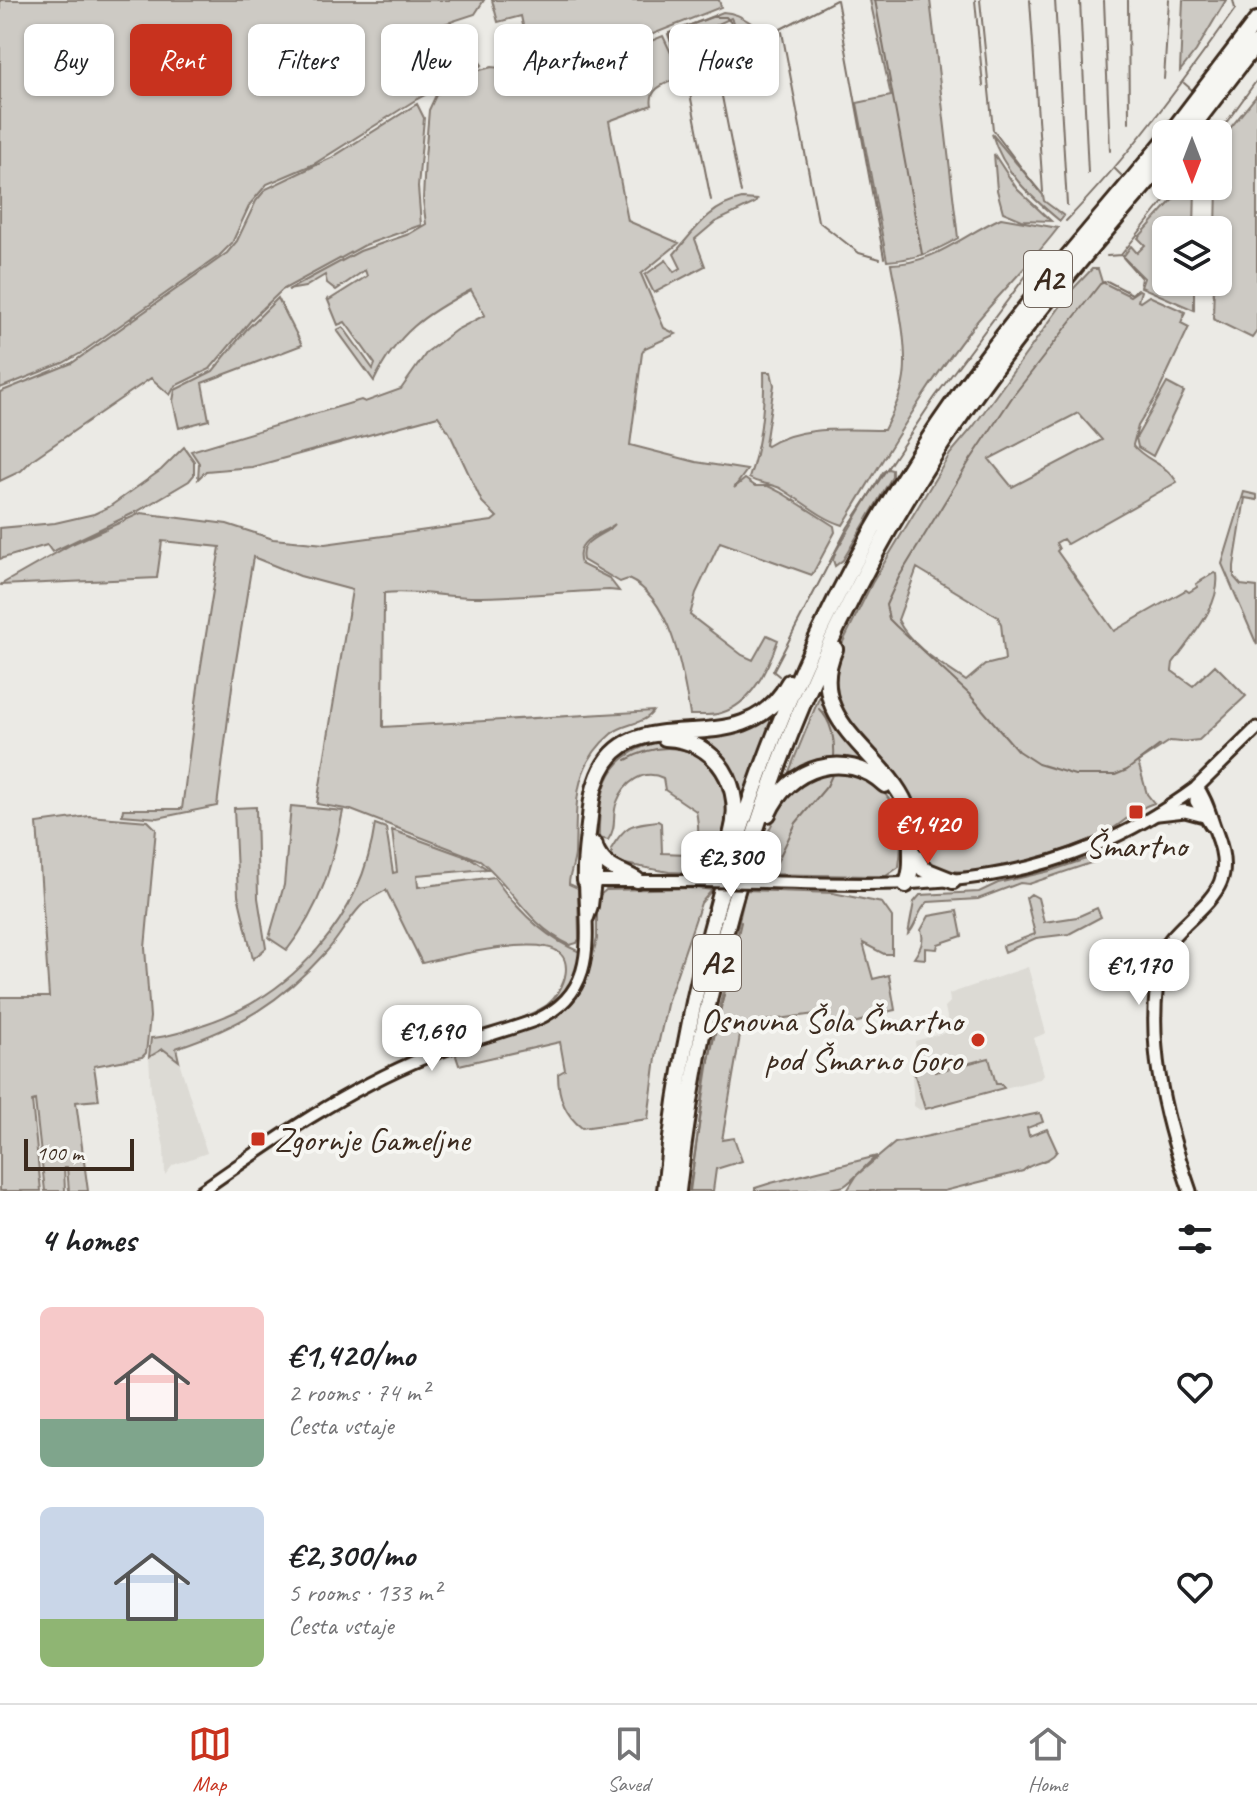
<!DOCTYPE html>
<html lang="en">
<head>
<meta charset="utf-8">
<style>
  body { margin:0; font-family:Caveat,sans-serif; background:#f6f6f6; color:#202124; height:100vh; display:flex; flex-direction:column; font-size:30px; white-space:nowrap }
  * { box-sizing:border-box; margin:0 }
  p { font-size:26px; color:#757577 }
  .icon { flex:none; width:44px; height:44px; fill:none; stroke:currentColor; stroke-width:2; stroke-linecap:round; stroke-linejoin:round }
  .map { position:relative; height:1191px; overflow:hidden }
  .panel { display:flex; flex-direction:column; background:#fff; flex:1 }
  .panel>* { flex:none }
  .top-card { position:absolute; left:24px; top:24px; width:800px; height:72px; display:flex; gap:16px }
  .needle { width:52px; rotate:180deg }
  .buttons { position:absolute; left:1152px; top:120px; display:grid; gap:16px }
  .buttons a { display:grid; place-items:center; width:80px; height:80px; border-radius:12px; background:#fff; box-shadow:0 2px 6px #0004; font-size:40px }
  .scale { position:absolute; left:24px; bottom:20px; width:110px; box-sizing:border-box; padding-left:8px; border:4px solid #3b2a1e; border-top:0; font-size:22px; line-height:28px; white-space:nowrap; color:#3b2a1e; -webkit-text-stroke:6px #f6f6f2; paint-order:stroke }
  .price { position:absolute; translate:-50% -68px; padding:0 18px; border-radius:16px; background:#fff; color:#222; font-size:26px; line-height:52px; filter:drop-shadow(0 2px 4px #0008) }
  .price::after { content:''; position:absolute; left:50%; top:48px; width:24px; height:18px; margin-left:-12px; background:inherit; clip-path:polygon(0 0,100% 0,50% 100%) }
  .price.current { background:#c8321e; color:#fff }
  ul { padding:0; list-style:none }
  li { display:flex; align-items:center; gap:24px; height:200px; padding:0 40px }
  li span { display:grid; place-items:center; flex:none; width:224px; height:160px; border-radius:12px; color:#555 }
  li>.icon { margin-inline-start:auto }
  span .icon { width:96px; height:96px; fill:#fffc; stroke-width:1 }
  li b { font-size:34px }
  h2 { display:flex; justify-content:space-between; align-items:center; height:96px; padding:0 40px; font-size:34px }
  .pill { padding:0 28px; border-radius:12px; background:#fff; box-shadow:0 2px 6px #0004; font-size:28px; line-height:72px }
  .pill.current { background:#c8321e; color:#fff }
  .dock { display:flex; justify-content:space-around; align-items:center; height:112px; border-top:2px solid #e0e0e0; background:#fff; font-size:22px; color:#757577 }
  .dock a { display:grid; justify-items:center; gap:4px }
  .dock .current { color:#c8321e }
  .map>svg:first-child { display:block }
  .built { fill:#dcdad4 }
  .green { fill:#cdcac4; stroke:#847a71; stroke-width:2; fill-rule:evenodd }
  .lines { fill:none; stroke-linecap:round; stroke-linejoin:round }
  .stream { stroke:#7c7167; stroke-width:2 }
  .tertiary-casing { stroke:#3b2a1e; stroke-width:16 }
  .secondary-casing { stroke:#3b2a1e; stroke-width:17 }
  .motorway-casing { stroke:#3b2a1e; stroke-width:20 }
  .tertiary { stroke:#f6f6f2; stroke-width:10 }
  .secondary { stroke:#f6f6f2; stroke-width:11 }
  .motorway { stroke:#f6f6f2; stroke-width:14 }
  .tertiary-bridge-casing { stroke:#3b2a1e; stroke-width:16; stroke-linecap:butt }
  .tertiary-bridge { stroke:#f6f6f2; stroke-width:10 }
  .poi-dot { fill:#c8321e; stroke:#f6f6f2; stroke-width:3 }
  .labels { text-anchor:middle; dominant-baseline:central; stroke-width:8; stroke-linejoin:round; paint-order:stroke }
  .shield { fill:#f6f6f2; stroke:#73675e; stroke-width:2 }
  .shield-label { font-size:32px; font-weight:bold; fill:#3b2a1e }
  .poi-label { font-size:34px; fill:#3b2a1e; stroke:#f6f6f2 }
</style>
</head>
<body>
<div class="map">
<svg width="1257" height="1191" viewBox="0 0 1257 1191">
  <rect width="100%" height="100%" fill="#ebeae5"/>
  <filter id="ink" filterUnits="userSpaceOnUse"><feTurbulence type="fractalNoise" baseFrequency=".0125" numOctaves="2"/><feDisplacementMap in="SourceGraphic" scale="16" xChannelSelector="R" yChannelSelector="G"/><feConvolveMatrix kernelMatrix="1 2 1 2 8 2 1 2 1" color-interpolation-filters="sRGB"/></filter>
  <g filter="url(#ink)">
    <path class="built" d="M1028,967L1046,1033L1034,1038L1044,1074L1040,1079L920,1110L914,1106L911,1061L916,1050L915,1041L947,1032L948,1022L945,1007L950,1002L949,994Z
      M163,1049L179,1061L207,1153L173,1165L165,1175L164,1147L151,1091L149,1057Z"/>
    <path class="green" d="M0,0H484L475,14L444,24L439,33L451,59L479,61L482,65L417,99L314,164L267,184L250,204L232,243L219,256L81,353L63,363L0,388Z
      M492,0H719L721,7L623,46L580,66L564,69L532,67L521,16L498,22Z
      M870,0H930L958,238C935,252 913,260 887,261L857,103L891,96Z
      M1183,0H1226L1196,51L1180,71Z
      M723,12C747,13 752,32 779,31L716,56L714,51L741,39L731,18L699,33L703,42L687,50L691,61L680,67L668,34Z
      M663,36L682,76C668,83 648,87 652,105L609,121L628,221L679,243L641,274L664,328L676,334L645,348L642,353L630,445L696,462L747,470L734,488L745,479L755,486H768L782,493L834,526L835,532L812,575L720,542L696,593L690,615L742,655L753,660L767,635L778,640C768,668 752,704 721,713C712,716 700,715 690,715C683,673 672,598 628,579L620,582L583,560C578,539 605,536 615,524C600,535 573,539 581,564L609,578L619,591L609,590C563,592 517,597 471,597C442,596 413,590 384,593L383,727L653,711C645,725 623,723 611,734C571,767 577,808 575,854C574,865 569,875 569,884L578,888L579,939L577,943L570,945C527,925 513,887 480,860L351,810L317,804L352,590L300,576L253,557L233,679L217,806L158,818L122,815L123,809H182L200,672L220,547L162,541L157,578L0,585L72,544L141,513L227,524L273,539L325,544L492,521L497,517L482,502L449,432L438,416L252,467L206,471L198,479L199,463L191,451L361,400L365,402L401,389L427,352L456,330L485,315L471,290C425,314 397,333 374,381L337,330L343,327L373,369L375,364L345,322L338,325L327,298L329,300L367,276L365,270L336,290L327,283L325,275L305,287L288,290L360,251L409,234L426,224L423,200L425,158L429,110L436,95L480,70L492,67L556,74L576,72Z
      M1257,95V331L1252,338L1213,319L1214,282H1218V230H1216L1218,143Z
      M417,104L424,118L418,187L421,225L365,245L282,290L252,319L210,369L175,386L170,395L151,378L33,459L21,471L0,481V392L72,363L227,253L237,241L256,201L266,189L331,158Z
      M992,134L1043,195L1044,201L1064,216L1060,221C1031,197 1003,172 992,134Z
      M994,154L1017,189L1051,221L1022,220L1003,212L997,190Z
      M1185,186H1195L1194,230H1166V282H1194V310L1141,287L1144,278L1123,257L1131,246L1137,253L1145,245L1138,238Z
      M742,199L757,200L755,203L715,222L695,239L705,266L654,293L645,275L666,260L674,272L681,268L674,254C695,230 709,206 742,199Z
      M1001,218L1058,228C1032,262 1001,292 974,325C924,388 885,457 843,525C820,518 801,500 780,488C770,483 758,484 749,478C760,448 765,404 764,372H771L774,385L765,445L767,446C800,425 846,430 884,430C891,416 900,399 903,383C910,351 897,297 891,264C934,264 964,234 1001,218Z
      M1092,269H1098L1102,282L1130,296L1139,290L1141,291L1138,301L1140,302L1149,296L1185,312L1181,323L1189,327L1156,397L1138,426L1133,445C1145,461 1166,463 1177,482L1067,544L1063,539L1056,543L1059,549L1057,551L1114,631L1186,590L1189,592L1197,587L1196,584L1214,573L1217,574C1221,606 1191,637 1173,663L1172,671L1193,686L1215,665L1246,696L1199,740L1181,742L1170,741L1138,762L1147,794L1154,803C1134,809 1121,826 1102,835C1064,852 973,883 933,867C928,865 922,860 918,857L913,822L834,698L835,658L872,583L950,454L973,427L1073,289ZM1078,413L1102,440L1012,487L989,459ZM917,568L998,617L1001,624L1005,660L985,665L966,681C943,665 910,646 898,620Z
      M278,298L302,345L202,383L209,420L179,428L173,401L175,390L213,371L246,330Z
      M1167,383L1184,392L1153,456L1138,447L1136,438Z
      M184,447L194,461V475L189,481L138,511L52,552L47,545L0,559V528L55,523L94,514L109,507L161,470Z
      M888,469L892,470V477L843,560L835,566L833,560L836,551L883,472Z
      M1244,492L1257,495V500L1245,498L1234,566V577L1241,585L1257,587V645L1222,564Z
      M822,697L875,768L859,765L791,776L788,774L819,698Z
      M777,706L778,707L740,810L737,790L684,734Z
      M663,741L703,754L729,789L730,833L718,874L669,872L614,862L611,849C625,825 630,824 658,821L661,823L662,853L688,854C701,843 699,827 696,811L665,790L663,778C643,768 624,783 617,802C611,817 618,825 608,840L599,838C598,787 608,752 663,741Z
      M831,771C890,779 907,810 899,867L886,876H871L759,874C756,846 783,795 807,780C814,776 823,774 831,771Z
      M291,806L343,811C332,865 322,905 287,950L269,938L284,885Z
      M256,807L258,898L266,948L253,959L238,895L234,808Z
      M89,816L148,821L156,829L145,948L150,1017L146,1053L142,1057L94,1066L99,1100L76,1102L88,1191H69L67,1167H64L65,1191H45L35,1100L32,1101L41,1191H0V997H49L37,823Z
      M375,824L386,828L393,873L397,872L392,830L472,859L487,869L417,875L418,887L494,877C516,909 543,937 580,952C578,992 549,1012 513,1022C524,1016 537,1012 547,1005C565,991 579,953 546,947C516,941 453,956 422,963L386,890C377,895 366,900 360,907C347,921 339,938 326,952C281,1002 239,1027 176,1048L179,1061L163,1049L149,1057L151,1038C169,1037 188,1030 205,1024C293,995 362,918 375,824Z
      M1092,857L1094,862L1029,884L1020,883L978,899L928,902C917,910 917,927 908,934L914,902L920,895L979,892L998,883L1050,871Z
      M697,888L712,890L701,903L668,1000L657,1050L648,1119L582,1128C565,1115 558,1095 558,1074L565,1070L560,1042L459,1065L456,1056L459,1048L538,1024L572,1003L583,987L587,977L597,939V904L600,895L606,890Z
      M746,890L833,893L882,903L892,917V954H884L863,943L873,979L889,975L895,1010C878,1013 856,1027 839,1023C830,1022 825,1015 815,1014L742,1024L722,1140L734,1138L742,1161L716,1169L713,1191H689L713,1035Z
      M1031,894L1038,898L1044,922L1077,917L1097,908L1101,917L1069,934L1036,938L1005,952L1003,946L1035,934L1026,898Z
      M957,911L962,936L938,944L937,949L925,948V959L914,958C920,949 925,941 921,930L929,916Z
      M989,1058L996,1084H1001L1004,1088L925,1109L913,1069L933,1064L935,1072Z
      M1040,1113L1043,1122L1027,1128L1029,1136L1047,1129L1057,1151C1049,1164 1032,1161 1023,1171L944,1191H847L857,1175L895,1143Z
      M877,1156C865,1165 855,1179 844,1186C829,1191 776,1191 755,1191V1188L771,1183Z"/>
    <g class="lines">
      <path class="stream" d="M837,0L884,258
        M875,0L922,254
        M975,0L983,86
        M980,0L993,130L1038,190
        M1030,0L1043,192
        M1055,0L1067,205
        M1080,0L1088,173
        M1104,0L1110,151
        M1128,0L1129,122
        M782,32L818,221L859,253L880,259
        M717,71L741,193
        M1164,79L1169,0
        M1184,83L1192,90
        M1218,134L1257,80
        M1114,168L1121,175
        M711,200L683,58L673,52L669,33L712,17H726L748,42H756L836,0
        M1066,221C1129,156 1183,82 1235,9L1233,0
        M1121,255L1176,186
        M1107,256L1121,255L1141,278L1140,284
        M1137,289L1132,294L1107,281L1100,284L1013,396L969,462L899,577L886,605L889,619L896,626L969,694L1018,751L1038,764L1075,775H1115L1127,770L1160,745
        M779,676L773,671L848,527L935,397L1028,273
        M819,709C832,721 835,741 834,757
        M626,760C664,739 707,744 723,790C729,805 725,824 722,839
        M777,862L796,823L827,786L833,773
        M690,1191L706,1072L741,922"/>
      <g class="tertiary-casing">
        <path id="tertiary" d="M764,882C929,887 1058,890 1197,787
          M588,918L592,906L595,881
          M201,1191C272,1141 345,1090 426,1057C462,1042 500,1033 536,1020C599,992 586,937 585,881H699"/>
      </g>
      <g class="secondary-casing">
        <path id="secondary" d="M1197,787L1257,728
          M1197,787L1196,801L1211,825
          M1158,814L1185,811L1204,816
          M1190,1191C1164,1116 1143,1035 1162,956C1165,944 1174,935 1183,926C1217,893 1235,880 1216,832C1209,814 1208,803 1197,787"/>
      </g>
      <g class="motorway-casing">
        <path id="motorway" d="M1170,134L1257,20
          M1187,134L1257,43
          M835,649C803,721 883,751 906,805C911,818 911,834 911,848C911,861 912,873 906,885
          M665,738C718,740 745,788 731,836
          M768,814C788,767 846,748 885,785
          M595,847C603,868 620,870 637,880
          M913,853L923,869L953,881
          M585,881C584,862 587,844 589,825C591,811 591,796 596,783C626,689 741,773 789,682
          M595,881V845
          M665,1191C692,906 794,626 960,393C1024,304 1097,223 1166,139
          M678,1191C709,907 806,633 972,400C1031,315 1100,238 1166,160"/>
      </g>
      <use href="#tertiary" class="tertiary"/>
      <use href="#secondary" class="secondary"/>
      <use href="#motorway" class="motorway"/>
      <g class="tertiary-bridge-casing">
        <path id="tertiary-bridge" d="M699,881L764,882"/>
      </g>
      <use href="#tertiary-bridge" class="tertiary-bridge"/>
    </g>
  </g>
  <g class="poi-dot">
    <rect x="1128" y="804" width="16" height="16" rx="4"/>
    <circle cx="978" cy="1040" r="8"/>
    <rect x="250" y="1131" width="16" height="16" rx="4"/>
  </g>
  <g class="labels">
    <g class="shield">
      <rect x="1024" y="251" width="48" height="56" rx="6"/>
      <rect x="693" y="935" width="48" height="56" rx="6"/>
    </g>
    <g class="shield-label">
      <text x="1048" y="279">A2</text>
      <text x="717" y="963">A2</text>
    </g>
    <g class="poi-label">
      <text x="1136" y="845">Šmartno</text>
      <text x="962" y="1020" text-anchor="end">Osnovna Šola Šmartno<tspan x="962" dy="39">pod Šmarno Goro</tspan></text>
      <text x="274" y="1139" text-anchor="start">Zgornje Gameljne</text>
    </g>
  </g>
</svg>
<div class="buttons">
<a><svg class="needle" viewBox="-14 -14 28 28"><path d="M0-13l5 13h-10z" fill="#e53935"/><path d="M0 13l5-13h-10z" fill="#757577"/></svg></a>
<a><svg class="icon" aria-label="layers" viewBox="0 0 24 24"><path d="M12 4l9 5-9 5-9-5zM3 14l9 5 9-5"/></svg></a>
</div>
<div class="scale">100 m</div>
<b class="price current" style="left:928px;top:866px">€1,420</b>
<b class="price" style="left:731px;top:899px">€2,300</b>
<b class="price" style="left:1139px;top:1007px">€1,170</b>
<b class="price" style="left:432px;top:1073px">€1,690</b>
<div class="top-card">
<a class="pill">Buy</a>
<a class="pill current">Rent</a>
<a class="pill">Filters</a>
<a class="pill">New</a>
<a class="pill">Apartment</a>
<a class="pill">House</a>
</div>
</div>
<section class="panel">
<h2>4 homes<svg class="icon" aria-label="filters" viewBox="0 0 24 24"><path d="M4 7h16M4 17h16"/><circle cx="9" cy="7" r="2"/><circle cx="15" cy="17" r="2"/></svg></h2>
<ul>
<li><span style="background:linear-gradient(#f6c9c9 70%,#7fa58c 0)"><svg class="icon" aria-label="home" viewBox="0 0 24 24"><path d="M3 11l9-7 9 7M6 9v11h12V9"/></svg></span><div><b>€1,420/mo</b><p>2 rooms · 74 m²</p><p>Cesta vstaje</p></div><svg class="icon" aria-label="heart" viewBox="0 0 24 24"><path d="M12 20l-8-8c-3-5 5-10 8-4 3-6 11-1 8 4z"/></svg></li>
<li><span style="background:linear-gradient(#c9d6e8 70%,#8fb573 0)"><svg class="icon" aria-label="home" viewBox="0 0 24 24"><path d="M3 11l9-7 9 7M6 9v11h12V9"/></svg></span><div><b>€2,300/mo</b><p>5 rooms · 133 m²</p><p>Cesta vstaje</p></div><svg class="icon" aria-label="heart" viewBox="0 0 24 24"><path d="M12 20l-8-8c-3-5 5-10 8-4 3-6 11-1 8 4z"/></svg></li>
</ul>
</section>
<nav class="dock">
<a class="current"><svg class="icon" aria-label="map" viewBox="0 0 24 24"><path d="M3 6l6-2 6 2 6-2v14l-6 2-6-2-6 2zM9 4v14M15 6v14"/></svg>Map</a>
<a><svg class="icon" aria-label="saved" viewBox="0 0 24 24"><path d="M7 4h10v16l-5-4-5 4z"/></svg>Saved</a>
<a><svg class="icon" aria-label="home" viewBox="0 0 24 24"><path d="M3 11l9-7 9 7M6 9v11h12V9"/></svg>Home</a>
</nav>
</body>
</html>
